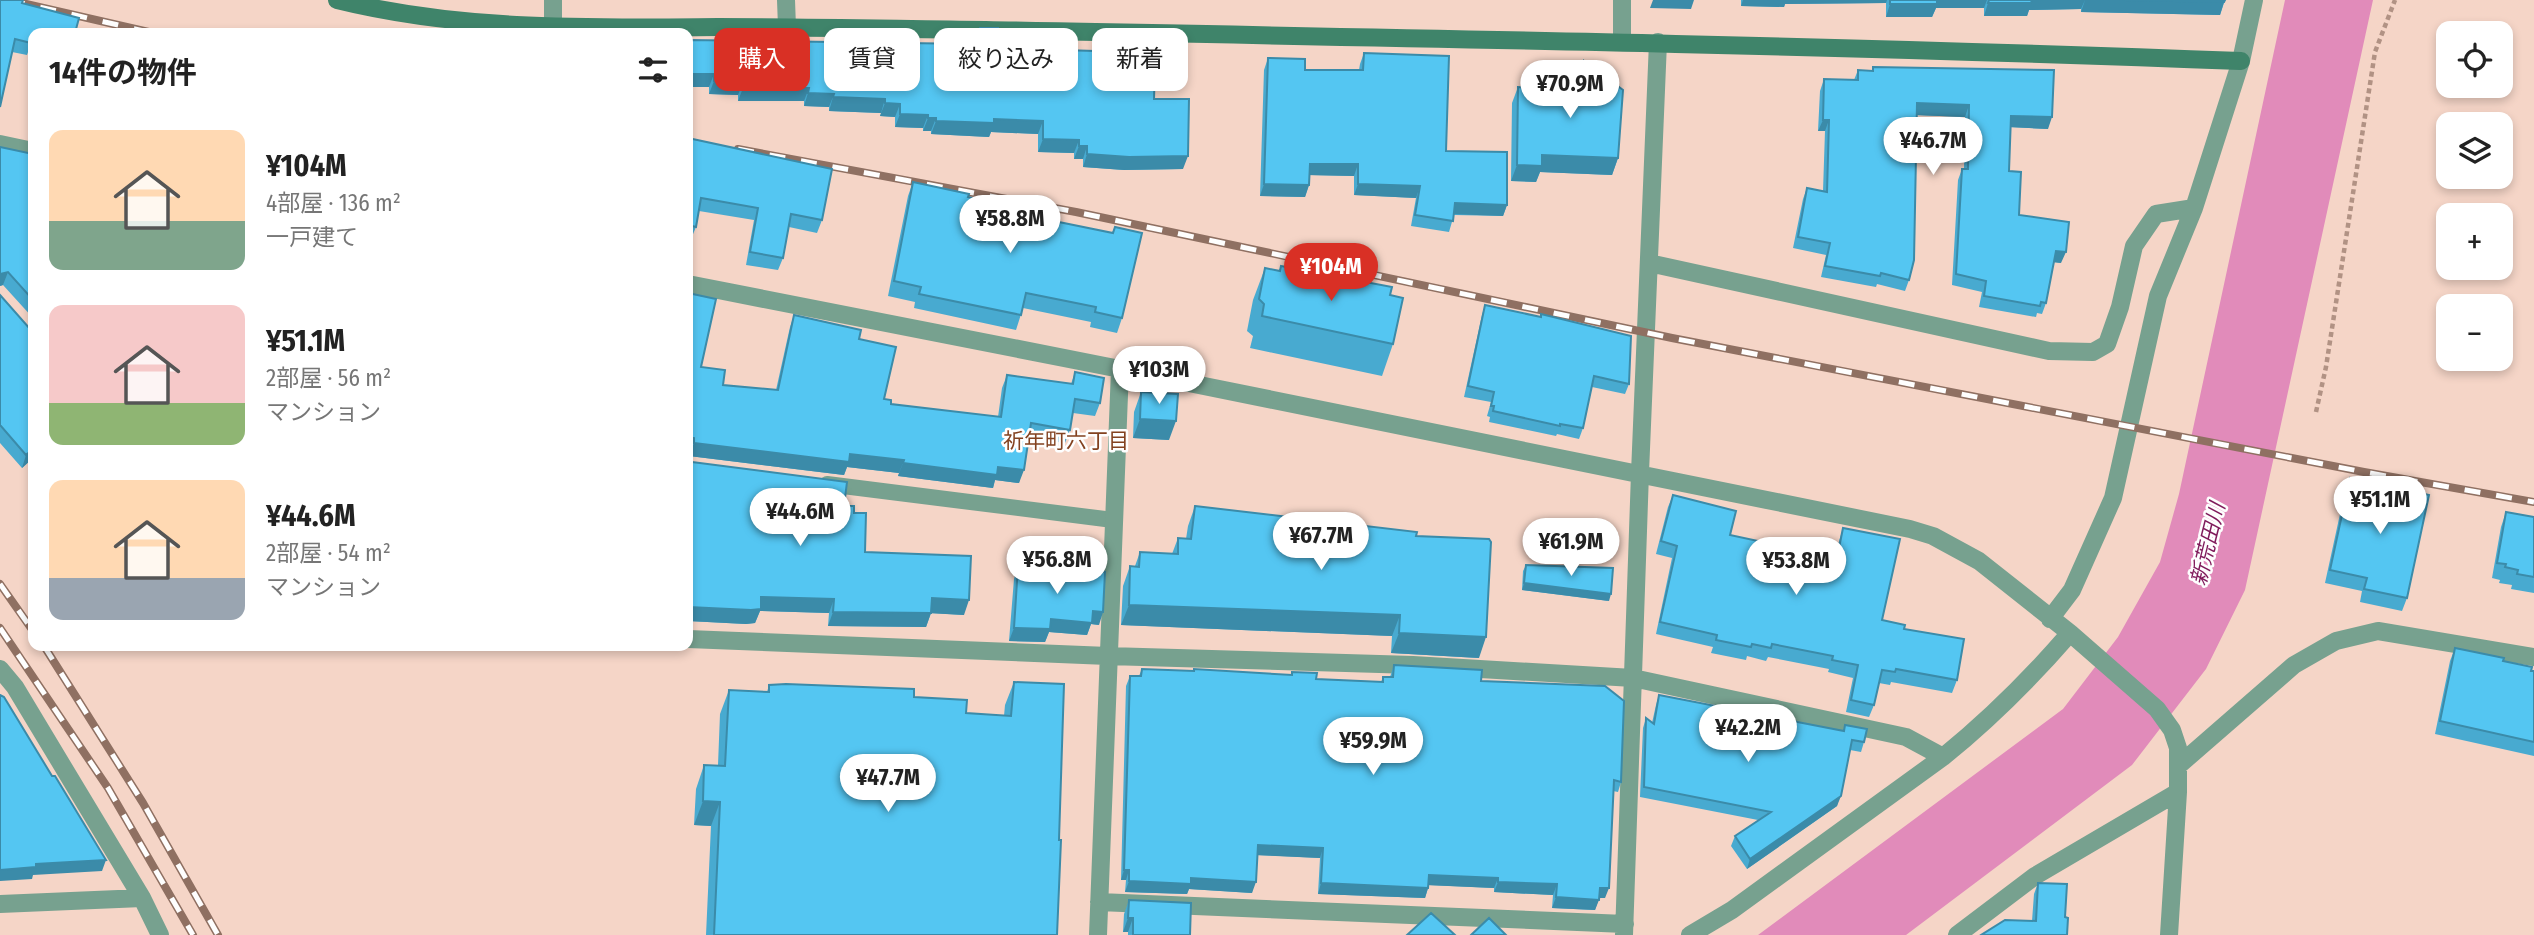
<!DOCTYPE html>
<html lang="ja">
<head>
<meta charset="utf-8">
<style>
  body { margin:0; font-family:"Fira Sans Condensed","Noto Sans JP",sans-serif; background:#f2f2f2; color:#222; height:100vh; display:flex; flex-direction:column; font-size:26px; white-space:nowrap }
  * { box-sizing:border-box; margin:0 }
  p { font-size:23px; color:#767676 }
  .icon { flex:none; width:38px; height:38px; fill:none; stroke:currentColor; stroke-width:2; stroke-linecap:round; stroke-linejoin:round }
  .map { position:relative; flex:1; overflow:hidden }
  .details { position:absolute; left:28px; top:28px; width:665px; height:623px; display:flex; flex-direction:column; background:#fff; border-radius:14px; box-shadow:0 4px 10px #0003 }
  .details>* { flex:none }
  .hud { position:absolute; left:714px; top:28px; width:665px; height:63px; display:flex; gap:14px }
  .tools { position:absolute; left:2436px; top:21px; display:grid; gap:14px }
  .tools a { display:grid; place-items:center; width:77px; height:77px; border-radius:14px; background:#fff; box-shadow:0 4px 10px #0003; font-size:35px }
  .price { position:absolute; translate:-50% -60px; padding:0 16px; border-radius:24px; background:#fff; color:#222; font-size:23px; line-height:46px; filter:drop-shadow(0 2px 4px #0008) }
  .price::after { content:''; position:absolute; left:50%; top:42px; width:21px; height:16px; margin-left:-10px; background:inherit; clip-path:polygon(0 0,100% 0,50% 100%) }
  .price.selected { background:#d93025; color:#fff }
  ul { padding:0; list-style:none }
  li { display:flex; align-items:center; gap:21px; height:175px; padding:0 21px }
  li span { display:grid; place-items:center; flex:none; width:196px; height:140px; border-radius:14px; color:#555 }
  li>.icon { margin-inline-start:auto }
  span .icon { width:84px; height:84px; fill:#fffc; stroke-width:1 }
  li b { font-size:30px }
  h2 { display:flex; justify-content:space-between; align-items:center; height:84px; padding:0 21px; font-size:30px }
  .pill { padding:0 24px; border-radius:14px; background:#fff; box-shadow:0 4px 10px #0003; font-size:24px; line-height:63px }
  .pill.selected { background:#d93025; color:#fff }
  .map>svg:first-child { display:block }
  .water { fill:#e18bba }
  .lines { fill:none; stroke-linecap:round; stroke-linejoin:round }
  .path { stroke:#b19284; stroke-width:4.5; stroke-dasharray:5 3.5; stroke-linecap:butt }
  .lane { stroke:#77a18f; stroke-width:16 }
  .street { stroke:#77a18f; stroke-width:18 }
  .secondary { stroke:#3f846a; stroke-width:18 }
  .rail-casing { stroke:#8f7062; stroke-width:8 }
  .rail { stroke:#fefefe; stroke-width:5; stroke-dasharray:16; stroke-linecap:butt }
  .wall { fill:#48aad0 }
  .shaded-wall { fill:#3b8ba9 }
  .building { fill:#54c6f2; stroke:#3b8ba9; stroke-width:2 }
  .labels { text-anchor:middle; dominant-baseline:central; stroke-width:5; stroke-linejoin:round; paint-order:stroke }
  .neighbourhood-label { font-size:21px; fill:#834220; stroke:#fefefe }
  .water-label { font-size:21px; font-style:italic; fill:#7f1a5b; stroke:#fefefe }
</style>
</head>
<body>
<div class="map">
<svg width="2534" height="935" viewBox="0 0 2534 935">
  <rect width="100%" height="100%" fill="#f5d5c7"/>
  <path class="water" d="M2285,0H2373L2245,590L2206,669L2132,765L1906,935H1758L2063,709L2118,637L2160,562L2179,494Z"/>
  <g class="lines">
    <path class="path" d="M2316,412L2326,367L2375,52L2395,0"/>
    <path class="lane" d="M827,484L1113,520"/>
    <path class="street" d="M553,0V33
      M786,0L787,27
      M1622,41V0
      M0,144L33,151
      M1649,263L2049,351L2093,352L2107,344L2120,307L2134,246L2156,214L2194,208
      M688,284L1120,369L1910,529L1933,536L1979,561L2070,633L2157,709L2172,730L2178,748V792L2169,935
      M2050,619L2072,590L2113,498L2158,296L2194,208L2241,61L2254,0
      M688,639L1108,656L1413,665L1633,678L1906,737L1943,757
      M0,669L15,687L142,898L160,935
      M2178,766L2294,665L2336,641L2378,631L2534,657
      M1099,902L1625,924
      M0,904L142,898
      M1098,935L1120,369
      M1624,935L1640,473L1658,42
      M1690,935L1732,910L1943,757C1990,719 2031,678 2070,633
      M1957,935L2035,876L2178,792"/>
    <path class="secondary" d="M337,0C462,31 591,28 718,27C808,27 897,29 986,30C1405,38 1823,45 2241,61"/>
    <g class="rail-casing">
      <path id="rail" d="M9,0L153,33
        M738,149L1076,212L1672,338L2364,472L2534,502
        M0,584L33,631
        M0,628L108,788L193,935
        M44,646L143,803L218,935"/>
    </g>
    <use href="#rail" class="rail"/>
  </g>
  <path class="wall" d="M1741,0H2225L2220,15L2081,12V9L2029,10L2027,16H1984V8H1936L1932,17H1886V3L1785,4L1784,7L1741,6Z
    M22,3L33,33V50L29,49L27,55L12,52Z
    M980,28L997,48L1126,66L1154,99L1183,169L1124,170L1083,167V159H1074V153L1038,152V134L991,132L989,137L931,134V131H923V128L895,127V117L880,116L881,113L829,111V107L804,106V101H738V95L709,94V87H688V46L690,40L974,44Z
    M1364,53L1446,151L1507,205L1503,216L1454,215L1449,232L1411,226L1416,198L1354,195V176L1309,175V185L1305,197L1260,196L1264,70L1268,58L1305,70H1359L1360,64Z
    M1584,61L1618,158L1612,175L1540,172L1536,182L1511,181L1512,103L1518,87L1578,90V77Z
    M1873,67L2048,129L2010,127L2009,171L2019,215L2061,263L2054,262L2046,303L2042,314L2037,313L2036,317L1979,307L1982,292L1952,285L1958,180L1962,169H1964L1965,117L1917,115L1909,280L1905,291L1877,284L1876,287L1821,277L1826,255L1793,248L1803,199L1807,188L1823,191L1825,131H1818L1820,91L1824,79L1854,80L1858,70L1872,71Z
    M688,138L822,220L817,233L789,227L783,258L778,270L746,265L754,220L699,211L696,227L691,239L688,238Z
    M0,147L33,154V318L3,285L0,286Z
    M913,182L1054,221L1112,233L1115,227L1122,318L1117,333L1090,327L1091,322L1023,308L1016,330L914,308L915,302L888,296L908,196Z
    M1281,266L1390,295L1393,344L1382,376L1250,348L1253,336L1247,331L1253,300L1265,268L1279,271Z
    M688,293L701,367L723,385L776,390L790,327L794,315L859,339L884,399L891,404L998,417L1002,388L1007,375L1071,384L1075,372L1100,403L1095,416L1073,413L1070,430L1065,443L1029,437L1019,483L995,480L993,488L898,476L899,473L847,467L844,475L689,456L690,451H688Z
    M0,295L33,458L22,468L0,443Z
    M1485,305L1629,384L1625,394L1592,387L1583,428L1579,439L1557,434L1556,436L1489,422L1490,417L1487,416L1491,402L1464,397L1482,315Z
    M1141,392L1169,440L1133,438L1134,412Z
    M692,462L844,506L854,513L865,552L964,615L931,613L926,627L828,626L829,613L760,611L755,623L746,624L688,621V473Z
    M2350,478L2407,598L2402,611L2360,602L2362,591L2325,583L2345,491Z
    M1673,495L1730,535L1790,548L1793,539L1837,548L1843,528L1882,620L1904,629L1957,680L1952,693L1891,682L1890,685L1879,683L1874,705L1869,717L1846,712L1853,678L1828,672L1829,669L1768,657L1766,661L1747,656L1746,660L1711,653L1713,647L1656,634L1672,558L1656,554L1668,507Z
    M1195,506L1416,536L1479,658L1391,653L1392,636L1121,625L1123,586L1130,566H1135L1140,552L1172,554L1178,538L1186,539L1188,526Z
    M2506,512L2534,517V593L2511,589L2512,585L2499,583L2500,580L2492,578L2501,527Z
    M1526,565L1609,601L1522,590L1523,571Z
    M1018,566L1099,625L1091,624L1087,635L1049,632L1045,642L1009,641L1014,579Z
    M2455,648L2503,661L2534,671V756L2435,734L2450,661Z
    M1394,665L1481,681L1621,782L1618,792L1613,791L1605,898H1599L1595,910L1552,908L1553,895L1494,892V888L1429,885L1425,898L1318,894L1320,858L1257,855L1252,893L1189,889L1187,894L1125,892L1126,880H1121L1126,686L1130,676H1139L1142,669L1193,671L1194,669L1291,675L1292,672L1316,679L1381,682L1383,677H1390Z
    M1014,682L1059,840L1057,935H706L711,826L694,825L696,789L704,765H718L720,714L729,690L767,692L769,685L914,697L966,713L1004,716L1005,705Z
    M1659,695L1843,731L1845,725L1864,742L1861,752L1850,750L1837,806L1747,869L1731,846L1735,836L1758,820L1640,797L1643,728L1646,718L1652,723L1656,705Z
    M2038,883L2065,917L2032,921L2034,894Z
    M1129,900L1190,935H1128V932H1123L1124,914Z"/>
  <path class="shaded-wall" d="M1653,0H1694L1691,9L1650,8Z
    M1743,0H1887L1886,3L1785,4L1784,7L1741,6Z
    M1936,0H1987L1984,8H1936L1932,17H1886L1890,4Z
    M2030,0H2085L2081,9L2029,10L2027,16H1984L1988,3Z
    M2085,0H2125L2224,2L2220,15L2081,12Z
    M690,74H714L709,87H688V80Z
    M714,81L743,82L738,95L709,94Z
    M743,88H809L804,101H738Z
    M808,93L834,94L829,107L804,106Z
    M833,97L885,99L881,113L829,111Z
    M885,103L900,104L895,117L880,116Z
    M1917,103L1969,105L1965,117L1913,115Z
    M900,114L928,115L923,128L895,127Z
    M2011,116L2052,117L2048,129L2007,127Z
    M928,118H936L931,131H923Z
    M994,119L1043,121L1038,134L991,132L989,137L931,134L936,121Z
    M1823,120H1829L1825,131H1818Z
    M1043,139L1079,140L1074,153L1038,152Z
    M1079,146H1087L1083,159H1074Z
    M1087,154L1188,156L1183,169L1124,170L1083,167Z
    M1542,155L1618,158L1612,175L1540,172L1536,182L1511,181L1517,165Z
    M1310,164H1358L1354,176L1306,175Z
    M1264,184L1309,185L1305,197L1260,196Z
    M1358,184L1420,186L1416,198L1354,195Z
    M1455,203L1507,205L1503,216L1451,214Z
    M2056,251L2066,252L2061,263L2052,262Z
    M8,272L3,285L0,286V274Z
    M1140,419L1176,421L1169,440L1133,438Z
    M688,437L694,438L690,451H688Z
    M694,443L850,454L904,460L899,473L847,467L844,475L689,456Z
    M33,449V458L22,468L26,455Z
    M903,463L998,467L1024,470L1019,483L995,480L993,488L898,476Z
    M1524,583L1611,594L1609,601L1522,590Z
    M761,597L834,599L829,613L760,611L755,623L746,624L688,621V607Z
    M932,598L969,600L964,615L927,613Z
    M1129,605L1400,615L1392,636L1121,625Z
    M1093,611L1103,612L1099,625L1091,624L1087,635L1049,632L1045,642L1009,641L1014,628Z
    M833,612L931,613L926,627L828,626Z
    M1399,633L1486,637L1479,658L1391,653Z
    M1841,796L1837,806L1747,869L1750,859Z
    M703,801L720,802L711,826L694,825Z
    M1258,845L1323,848L1320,858L1254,855Z
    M106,860L102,871L33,875L32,879L0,881V870L36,864Z
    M1124,870H1129L1126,880H1121Z
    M1429,875L1498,878L1494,888L1425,885Z
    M1191,878L1256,882L1252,893L1189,889L1187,894L1125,892L1129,881Z
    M1498,882L1557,884L1553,895L1494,892Z
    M1321,883L1428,888L1425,898L1318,894Z
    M1600,888H1609L1605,898H1596Z
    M1556,897L1599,900L1595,910L1552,908Z
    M1128,918H1133L1128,932H1123Z"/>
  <path class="building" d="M0,0H23L22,3L79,18L75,33H33L31,43L15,39L0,107Z
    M1890,0H1937V4H1890Z
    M1989,0H2032L2031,3H1988Z
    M2125,0H2225L2224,2Z
    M980,28H998L997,48L1126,52V66H1155L1154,99H1189L1188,156L1129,157L1087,154V146H1079V140L1043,139V121L994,119V123L936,121V118H928V115L900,114V104L885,103V99L833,97L834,94L808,93L809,88H743V82L714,81V74H690V40L975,44Z
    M135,29L155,33H134Z
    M1364,53L1449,56L1446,151L1507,152V205L1455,203L1453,221L1415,215L1420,186L1358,184V164H1310L1309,185L1264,184L1268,58L1305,59V70H1363Z
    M1584,61L1623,90L1618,158L1542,155V166L1517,165L1518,87L1581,90V86H1583Z
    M1873,67L2054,70L2052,117L2011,116L2009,171L2021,172L2019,215L2069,222L2066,252L2056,251L2046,303L2041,302L2040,306L1984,296L1986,281L1956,274L1962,169H1968L1969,105L1917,103L1914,260L1909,280L1881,273L1880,276L1825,266L1830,243L1798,237L1807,188L1827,192L1829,120H1823L1824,79L1858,80V70L1873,71Z
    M688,138L832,169L822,220L791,214L783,258L750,252L758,208L701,198L696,227L688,225Z
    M0,147L33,154V300L8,272L0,274Z
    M913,182L969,194L968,197L1031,210L1030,214L1055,219L1054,221L1113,233L1115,227L1142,233L1122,318L1095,312L1096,307L1026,293L1021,315L919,294L921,287L894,281Z
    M1281,266L1392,287L1390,295L1403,298L1393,344L1262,316L1264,304L1259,299L1265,268L1280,271Z
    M688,293L716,299L701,367L725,370L723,385L778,390L794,315L861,330L859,339L896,347L884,399L891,400V404L1001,417L1007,375L1073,384L1075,372L1104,378L1100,403L1075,399L1070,430L1031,423L1024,470L998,467L997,475L903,463L904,460L850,454L849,462L694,443V438L688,437Z
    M0,295L30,329L33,331V449L26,455L0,425Z
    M1485,305L1541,317V314L1631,336L1629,384L1594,376L1583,428L1560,424V426L1493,411L1494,406H1491L1494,392L1468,386Z
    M1141,392L1178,394L1176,421L1140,419Z
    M692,462L847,482L844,506H854V513H866L865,552L971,556L969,600L932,598L931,613L833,612L834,599L761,597V609L751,610L688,607V495Z
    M2350,478L2429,495L2407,598L2364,589L2367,578L2330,570Z
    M1673,495L1736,511L1730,535L1791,548L1793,539L1839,548L1843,528L1900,539L1882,620L1905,625L1904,629L1964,639L1957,680L1896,669L1895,672L1882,670L1874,705L1851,700L1858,665L1832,660L1833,656L1772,644L1771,648L1752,644L1751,647L1716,640L1717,635L1660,622L1677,546L1661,541Z
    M1195,506L1417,532L1416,536L1489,539L1491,542L1486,637L1399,633L1400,615L1129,605L1130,566L1139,567L1140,552L1178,554V538L1191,539Z
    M2506,512L2534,517V577L2517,574L2518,570L2505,567L2506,564L2497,563Z
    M1526,565L1613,568L1611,594L1524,583Z
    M1018,566L1105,572L1103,612L1093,611L1092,623L1051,619L1050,629L1014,628Z
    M2455,648L2504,658L2503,661L2532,667L2531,671H2534V742L2440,721Z
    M1394,665L1482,670L1481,681L1605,686L1624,701L1621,782L1614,780L1609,888H1600L1599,900L1556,897L1557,884L1498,882V878L1429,875L1428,888L1321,883L1323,848L1258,845L1256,882L1191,878V884L1129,881V870H1124L1130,676H1141L1142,669L1194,671V669L1292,675V672L1317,673L1316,679L1383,682V677H1393Z
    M1014,682L1064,684L1059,840H1061L1057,935H714L720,802L703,801L704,765L725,766L729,690L769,692V685L786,684L914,689V697L967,700L966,713L1011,716Z
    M0,695L4,697L52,776H55L106,860L36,864V867L0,870Z
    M1659,695L1844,731L1845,725L1867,729L1864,742L1852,740L1841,796L1750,859L1735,836L1771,812L1644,787L1646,718L1654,724Z
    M2038,883L2067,884L2065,917L2068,918L2067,935H1981L2005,920L2036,921Z
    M1129,900L1191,903L1190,935H1133V918H1128Z
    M1431,913L1455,935H1407Z
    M1489,918L1506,935H1471Z"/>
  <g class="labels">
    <g class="neighbourhood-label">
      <text x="1066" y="441">祈年町六丁目</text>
    </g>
    <g class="water-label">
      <text transform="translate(2208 544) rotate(-76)">新荒田川</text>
    </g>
  </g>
</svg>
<div class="tools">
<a><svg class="icon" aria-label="locate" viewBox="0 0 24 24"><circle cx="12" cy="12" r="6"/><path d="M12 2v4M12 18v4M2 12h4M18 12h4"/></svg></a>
<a><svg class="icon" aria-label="layers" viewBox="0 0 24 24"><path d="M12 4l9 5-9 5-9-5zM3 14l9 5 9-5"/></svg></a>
<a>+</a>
<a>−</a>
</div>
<b class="price" style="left:1570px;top:120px">¥70.9M</b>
<b class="price" style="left:1933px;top:177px">¥46.7M</b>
<b class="price" style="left:1010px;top:255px">¥58.8M</b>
<b class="price selected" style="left:1331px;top:303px">¥104M</b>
<b class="price" style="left:1159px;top:406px">¥103M</b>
<b class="price" style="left:2380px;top:536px">¥51.1M</b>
<b class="price" style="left:800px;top:548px">¥44.6M</b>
<b class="price" style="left:1321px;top:572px">¥67.7M</b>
<b class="price" style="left:1571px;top:578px">¥61.9M</b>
<b class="price" style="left:1057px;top:596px">¥56.8M</b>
<b class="price" style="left:1796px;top:597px">¥53.8M</b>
<b class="price" style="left:1748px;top:764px">¥42.2M</b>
<b class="price" style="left:1373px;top:777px">¥59.9M</b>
<b class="price" style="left:888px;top:814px">¥47.7M</b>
<div class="hud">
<a class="pill selected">購入</a>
<a class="pill">賃貸</a>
<a class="pill">絞り込み</a>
<a class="pill">新着</a>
</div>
<section class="details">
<h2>14件の物件<svg class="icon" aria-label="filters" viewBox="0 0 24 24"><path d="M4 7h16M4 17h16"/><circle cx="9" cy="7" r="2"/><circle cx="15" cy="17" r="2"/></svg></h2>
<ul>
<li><span style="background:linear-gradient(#ffd9b3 65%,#7fa58c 0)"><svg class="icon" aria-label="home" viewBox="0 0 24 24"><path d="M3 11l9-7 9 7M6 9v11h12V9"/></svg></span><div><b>¥104M</b><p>4部屋 · 136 m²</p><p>一戸建て</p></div></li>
<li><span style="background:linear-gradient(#f6c9c9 70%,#8fb573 0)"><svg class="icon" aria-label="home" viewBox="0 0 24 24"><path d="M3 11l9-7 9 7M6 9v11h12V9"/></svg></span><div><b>¥51.1M</b><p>2部屋 · 56 m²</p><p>マンション</p></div></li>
<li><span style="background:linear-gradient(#ffd9b3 70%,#9aa5b1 0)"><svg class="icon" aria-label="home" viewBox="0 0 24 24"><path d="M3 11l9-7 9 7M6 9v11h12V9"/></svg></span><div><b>¥44.6M</b><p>2部屋 · 54 m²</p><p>マンション</p></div></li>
</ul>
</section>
</div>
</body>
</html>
